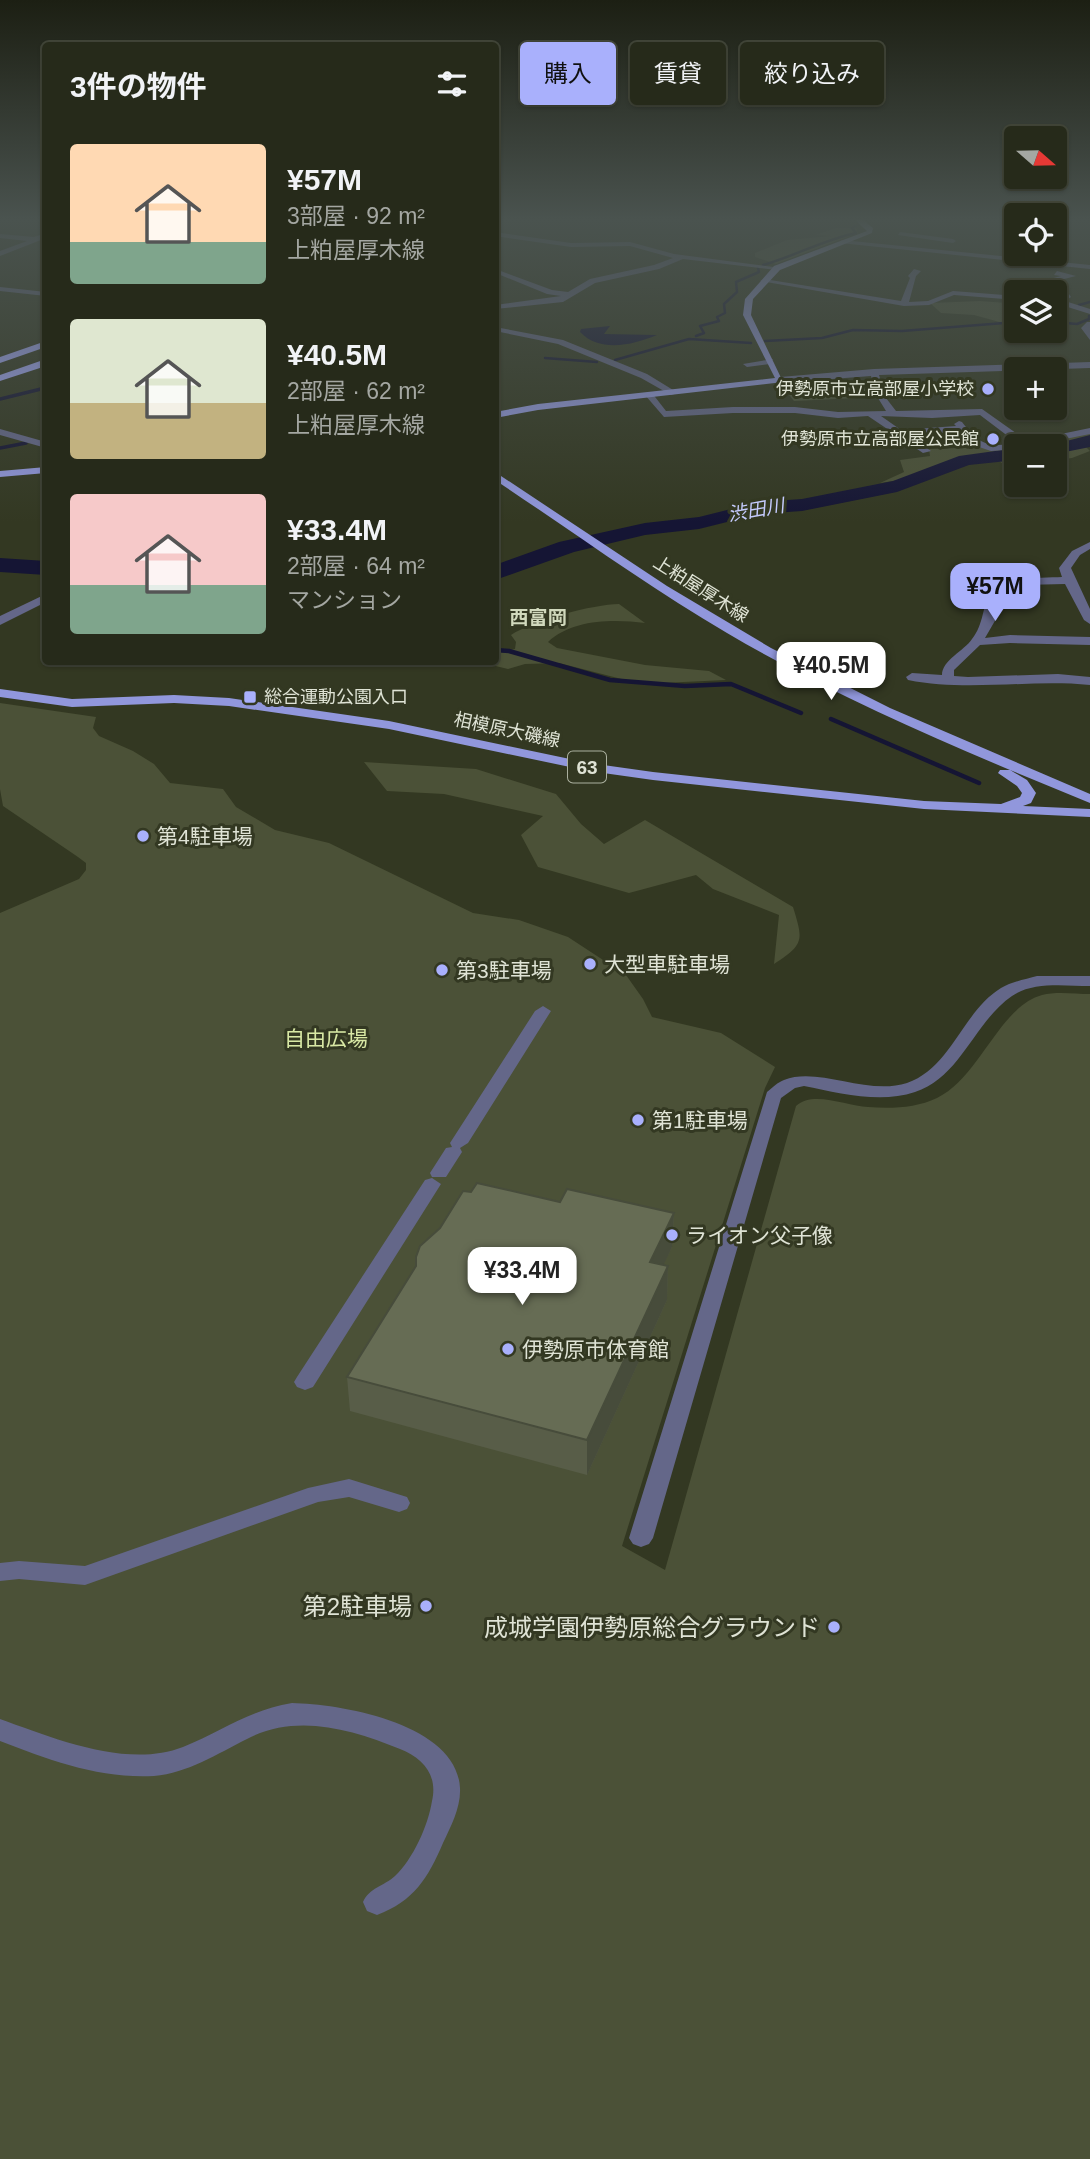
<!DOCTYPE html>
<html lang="ja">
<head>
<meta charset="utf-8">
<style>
  body { margin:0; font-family:Helvetica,"Noto Sans JP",sans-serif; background:#323627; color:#f1f3f6; height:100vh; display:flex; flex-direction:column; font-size:26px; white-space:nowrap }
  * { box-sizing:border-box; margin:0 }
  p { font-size:23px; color:#a4a7a2 }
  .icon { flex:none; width:38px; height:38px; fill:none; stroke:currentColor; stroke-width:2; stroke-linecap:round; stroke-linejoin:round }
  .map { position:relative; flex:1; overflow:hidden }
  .drawer { position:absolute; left:42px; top:42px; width:457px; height:623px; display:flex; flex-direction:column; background:#262a1a; border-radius:7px; box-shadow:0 2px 5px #0004,0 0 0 2px #424639 }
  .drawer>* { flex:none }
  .top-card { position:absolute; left:520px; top:42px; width:464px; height:63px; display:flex; gap:14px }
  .needle { width:46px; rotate:110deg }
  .tools { position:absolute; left:1004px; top:126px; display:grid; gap:14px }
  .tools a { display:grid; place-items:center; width:63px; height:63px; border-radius:7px; background:#262a1a; box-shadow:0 2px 5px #0004,0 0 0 2px #424639; font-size:35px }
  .price { position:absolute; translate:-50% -60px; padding:0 16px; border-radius:14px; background:#fff; color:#222; font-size:23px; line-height:46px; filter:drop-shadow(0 2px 4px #0008) }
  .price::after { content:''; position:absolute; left:50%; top:42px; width:21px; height:16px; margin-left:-10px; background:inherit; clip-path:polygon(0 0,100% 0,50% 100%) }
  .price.active { background:#a9b0fc; color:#111 }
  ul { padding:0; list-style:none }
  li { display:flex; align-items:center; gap:21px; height:175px; padding:0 28px }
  li span { display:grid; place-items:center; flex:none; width:196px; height:140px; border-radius:7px; color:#555 }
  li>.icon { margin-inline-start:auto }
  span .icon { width:84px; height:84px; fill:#fffc; stroke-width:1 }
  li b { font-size:30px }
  h2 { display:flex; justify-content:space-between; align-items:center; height:84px; padding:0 28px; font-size:30px }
  .pill { padding:0 24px; border-radius:7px; background:#262a1a; box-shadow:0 2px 5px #0004,0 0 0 2px #424639; font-size:24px; line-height:63px }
  .pill.active { background:#a9b0fc; color:#111 }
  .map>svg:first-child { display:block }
  .green { fill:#4b5137 }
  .water { fill:#151534 }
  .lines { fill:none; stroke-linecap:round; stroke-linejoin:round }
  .stream-far2 { stroke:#151534; stroke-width:2.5 }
  .stream-far1 { stroke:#151534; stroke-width:3.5 }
  .stream { stroke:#151534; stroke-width:4.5 }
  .river { fill:#151534; fill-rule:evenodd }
  .minor { fill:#646789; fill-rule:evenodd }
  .major { fill:#9197dc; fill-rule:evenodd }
  .highway { fill:#a3a9fc; fill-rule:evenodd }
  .wall { fill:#585d48 }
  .shaded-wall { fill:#474c3b }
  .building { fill:#666c54; stroke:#474c3b; stroke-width:2 }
  .poi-dot { fill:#a9b0fc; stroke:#333822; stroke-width:2.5 }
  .labels { text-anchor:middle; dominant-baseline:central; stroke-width:6; stroke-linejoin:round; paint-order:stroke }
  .far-poi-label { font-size:18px; fill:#dfe3d5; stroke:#333822; text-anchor:end }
  .far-street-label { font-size:18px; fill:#dfe3d5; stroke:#333822 }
  .far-water-label { font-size:19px; font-style:italic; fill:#c5cbfe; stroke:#333822 }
  .far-neighbourhood-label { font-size:19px; font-weight:bold; fill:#d1d9bd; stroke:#333822 }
  .shield { fill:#333822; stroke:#abb09f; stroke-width:2 }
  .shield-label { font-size:19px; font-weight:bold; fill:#dfe3d5 }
  .poi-label { font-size:21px; fill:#dfe3d5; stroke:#333822; text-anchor:start }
  .park-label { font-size:21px; fill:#d8e8a4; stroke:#333822 }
  .near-poi-label { font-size:24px; fill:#dfe3d5; stroke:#333822; text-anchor:end }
</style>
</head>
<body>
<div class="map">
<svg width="1090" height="2159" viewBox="0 0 1090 2159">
  <rect width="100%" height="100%" fill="#333822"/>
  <path class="green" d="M835,228H856L858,233L776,264L755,257V253L787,240L832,236L816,235Z
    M980,301L1007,303L1017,309V322L1003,323L974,315L941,313L930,303Z
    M831,378L846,386H876L879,397L794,401L779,383Z
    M1090,433V439L1079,440L1090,451L1072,458L1055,460V446H1017V462L1002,463L988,455L962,457L906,479L880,483L904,472L900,460L930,456L929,449L1024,446Z
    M619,604L645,623C614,619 572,619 548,642L557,648L645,665L709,671L726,680L641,684L559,663L525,664L508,669L483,663L495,662V653L515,649L516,642L511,635C532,621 594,604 619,604Z
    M0,703L96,717L93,728L99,736L133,751L154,764L170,783L223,789L236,807L275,830L329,843L473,913L519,920L568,937L626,975L643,999L652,1017L721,1033L775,1067L765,1088L622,1546L665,1570L796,1106C813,1090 847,1106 868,1107C891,1109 916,1108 937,1098C980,1077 999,1007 1042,995C1057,991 1075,994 1090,994V2159H0V913L79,879L86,870V863L78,857L3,806L0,789Z
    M364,762L476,769L556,794L581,824L604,844L645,820L793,907C803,940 805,944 774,964L779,915L713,889L696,875L629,893L538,867L521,835L543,816L444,794L387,791Z"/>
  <path class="water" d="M610,326L604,334L657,335C633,345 600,353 580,332L581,329Z"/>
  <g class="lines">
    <path class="stream-far2" d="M763,265C795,256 823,240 856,233L852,228L857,225
      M1079,305L1090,302
      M1055,322L1077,324L1089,319V316
      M696,336L704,333L700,326L719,321L717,317L725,313L724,304L737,292L736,282L759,272L758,268
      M765,341L822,338L853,330L902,331L1017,322
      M545,358L597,362
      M615,360L689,339L751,343"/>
    <path class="stream-far1" d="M0,399L45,388
      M0,448L26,443"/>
    <path class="stream" d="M495,650L509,651L610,680L685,686L731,684L801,713
      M831,719L979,783"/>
    <path class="river" d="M1090,435V447L1055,454V446H1047Z
      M1017,448V460L969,465L897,492L802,511L759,514L699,529L645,535L574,552L495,580V565L559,542L645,523L699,517L759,502L802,499L893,481L959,456Z
      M0,558L46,561V575L0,572Z"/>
    <path class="minor" d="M495,232L571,243L630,242L674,254L781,268L777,270L683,259L659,269L595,283L563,302L495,309V305L561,296L547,294L498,274V270L552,290L568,292L590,279L654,265L673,258L630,246L571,247L495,236Z
      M900,232L953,239L956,241L953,243L898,235Z
      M46,233V238L0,256V251L27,241L0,238V234L34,237Z
      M842,240L1090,265V269L840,243Z
      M914,269L921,271L916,276L909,302L928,301L953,291L1017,296V300L954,295L929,305L904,306L760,281L764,279L901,301L910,278L908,276Z
      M1057,271L1076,276L1048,283L1065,288L1071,297L1065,301L1090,309V314L1055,303V298L1063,296L1059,292L1035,283L1061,276L1054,275Z
      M0,287L46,292V296L0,291Z
      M1087,322H1090V340L1081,328Z
      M495,327L563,340L647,374L678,393L671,395L641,378L558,344L495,331Z
      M773,359L770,364L747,367L743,364Z
      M1090,362V368L879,375L886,398L896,411L982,409L1027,441L1090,428V434L1030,446H1017V449L991,451L976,446L957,432L909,435L931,451L923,453L868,416L838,418L795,413H733L664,417L645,395L652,393L666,411L733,407H795L838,412L886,411L878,398L871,376L780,383L776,380L780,377L874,369ZM980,415L1017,443C987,448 979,444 962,422L959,421L954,424L956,426L901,430L881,416L932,418Z
      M0,429L46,442V448L0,435Z
      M1090,542V549L1080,555L1071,568L1090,609V624L1084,620L1065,584L1023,585L1000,596L996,619L985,638L1010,635L1090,637V645L1010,643L980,645L954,670V676L968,677L1058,674L1090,677V685C1030,679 967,692 908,680L906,677L912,673L942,675C942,660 964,651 972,639C984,624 982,607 990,594C1001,576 1044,578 1062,577L1059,568L1072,551Z
      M46,594V602L0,625V616Z
      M1037,976H1090V986C1066,986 1033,981 1012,996C974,1022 961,1077 915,1092C880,1104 839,1093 804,1086L795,1088L781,1098L653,1538L649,1544L641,1547L633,1544L629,1538L767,1092C772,1088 778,1082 784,1080C818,1066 867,1096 907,1083C951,1068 963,1011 1001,988C1011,982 1026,979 1037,976Z
      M543,1006L551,1011L468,1143L460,1148L462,1152L446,1177H432L430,1173L446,1148L452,1147L450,1143L535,1011Z
      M432,1178L441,1184L313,1387L305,1390L297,1387L294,1382L297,1377L425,1180Z
      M349,1479L407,1497L410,1503L407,1509L399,1512L349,1497L318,1502L85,1585L19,1579L0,1581V1563L19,1561L85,1566L308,1488Z
      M292,1703C342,1704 457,1724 460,1788C461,1807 451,1826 443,1843C428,1878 414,1901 377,1915L367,1911L363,1902C369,1888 384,1886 395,1876C413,1859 428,1826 432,1801C438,1775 423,1758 400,1749C351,1729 296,1713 247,1739C217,1754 188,1773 154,1776C100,1779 49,1760 0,1741V1719C53,1738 127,1769 183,1747C222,1731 249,1710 292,1703Z"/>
    <path class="major" d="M855,220H863L873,228L872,233L780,270L753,299L751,315L783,382L538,410L495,418V412L538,404L775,378L743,315L745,299L774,266L867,231Z
      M46,467V473L0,477V471Z
      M495,472L667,586L771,648L890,708L1090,794V803L1010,770L1027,780L1036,793L1031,803L1023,806L1090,809V817L924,809L653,780L589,771L389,729L229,706L174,703L72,707L0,697V689L72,699L174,695L229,698L389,721L589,763L653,772L924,801L1001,804L1020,797L1022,793L1017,786L998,773L1000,770H1010C913,729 817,686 727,633C647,586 572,531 495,480Z"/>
    <path class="highway" d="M46,341V347L0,363V357Z
      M46,359V366L0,381V375Z"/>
  </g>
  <path class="wall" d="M471,1192L674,1213L672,1247L663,1265L668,1266L667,1300L587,1475L350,1411L347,1377L440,1228Z"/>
  <path class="shaded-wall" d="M674,1213L672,1247L649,1296L650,1262Z
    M668,1266L667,1300L587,1475V1440Z"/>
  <path class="building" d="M477,1183L560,1202L567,1189L674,1213L650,1262L668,1266L587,1440L347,1377L416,1266V1257L420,1246L440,1228L463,1191L471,1192Z"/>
  <linearGradient id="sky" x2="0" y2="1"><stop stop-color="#1c1f13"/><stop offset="0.42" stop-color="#4a534f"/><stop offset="1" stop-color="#4a534f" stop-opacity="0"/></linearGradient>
  <rect width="1090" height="522" fill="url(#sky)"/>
  <g class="poi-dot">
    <circle cx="988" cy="389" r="7"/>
    <circle cx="993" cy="439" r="7"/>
    <rect x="243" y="690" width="14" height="14" rx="3.5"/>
    <circle cx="143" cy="836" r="7"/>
    <circle cx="590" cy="964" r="7"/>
    <circle cx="442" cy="970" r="7"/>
    <circle cx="638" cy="1120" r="7"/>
    <circle cx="672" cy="1235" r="7"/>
    <circle cx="508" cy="1349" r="7"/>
    <circle cx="426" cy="1606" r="7"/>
    <circle cx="834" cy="1627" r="7"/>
  </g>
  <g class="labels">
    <g class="far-poi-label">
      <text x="974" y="389">伊勢原市立高部屋小学校</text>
      <text x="979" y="439">伊勢原市立高部屋公民館</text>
      <text x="264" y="697" text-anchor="start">総合運動公園入口</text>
    </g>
    <g class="far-street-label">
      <text transform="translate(701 589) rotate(32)">上粕屋厚木線</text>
      <text transform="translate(507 730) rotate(12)">相模原大磯線</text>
    </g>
    <g class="far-water-label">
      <text transform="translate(756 510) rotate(-10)">渋田川</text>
    </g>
    <g class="far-neighbourhood-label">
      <text x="538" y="617">西富岡</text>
    </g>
    <rect class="shield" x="568" y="751.5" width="38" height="31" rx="5"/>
    <g class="shield-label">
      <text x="587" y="767">63</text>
    </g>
    <g class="poi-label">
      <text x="157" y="836">第4駐車場</text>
      <text x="604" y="964">大型車駐車場</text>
      <text x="456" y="970">第3駐車場</text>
      <text x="652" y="1120">第1駐車場</text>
      <text x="686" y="1235">ライオン父子像</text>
      <text x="522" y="1349">伊勢原市体育館</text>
    </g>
    <g class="park-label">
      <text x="326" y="1038">自由広場</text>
    </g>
    <g class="near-poi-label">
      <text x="412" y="1606">第2駐車場</text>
      <text x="820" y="1627">成城学園伊勢原総合グラウンド</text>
    </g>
  </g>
</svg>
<div class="tools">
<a><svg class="needle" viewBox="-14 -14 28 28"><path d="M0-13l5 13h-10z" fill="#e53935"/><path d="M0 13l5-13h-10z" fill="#a4a7a2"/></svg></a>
<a><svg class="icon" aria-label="locate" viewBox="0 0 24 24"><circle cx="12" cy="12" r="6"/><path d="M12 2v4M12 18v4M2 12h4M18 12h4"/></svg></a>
<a><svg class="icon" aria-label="layers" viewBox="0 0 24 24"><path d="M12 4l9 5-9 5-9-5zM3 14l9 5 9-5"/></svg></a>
<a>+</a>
<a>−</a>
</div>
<b class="price active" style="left:995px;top:623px">¥57M</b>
<b class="price" style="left:831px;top:702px">¥40.5M</b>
<b class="price" style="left:522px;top:1307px">¥33.4M</b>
<div class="top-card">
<a class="pill active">購入</a>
<a class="pill">賃貸</a>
<a class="pill">絞り込み</a>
</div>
<section class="drawer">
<h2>3件の物件<svg class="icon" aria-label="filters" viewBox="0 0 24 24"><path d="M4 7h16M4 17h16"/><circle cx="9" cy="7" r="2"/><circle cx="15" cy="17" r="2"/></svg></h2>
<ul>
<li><span style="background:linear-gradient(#ffd9b3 70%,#7fa58c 0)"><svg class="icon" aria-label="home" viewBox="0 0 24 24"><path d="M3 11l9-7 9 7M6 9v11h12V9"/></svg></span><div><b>¥57M</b><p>3部屋 · 92 m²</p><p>上粕屋厚木線</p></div></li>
<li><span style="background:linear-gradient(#dfe7d0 60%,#c2b280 0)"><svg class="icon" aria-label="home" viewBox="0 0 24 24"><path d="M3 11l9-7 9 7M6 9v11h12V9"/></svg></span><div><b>¥40.5M</b><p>2部屋 · 62 m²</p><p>上粕屋厚木線</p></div></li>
<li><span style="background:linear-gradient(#f6c9c9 65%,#7fa58c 0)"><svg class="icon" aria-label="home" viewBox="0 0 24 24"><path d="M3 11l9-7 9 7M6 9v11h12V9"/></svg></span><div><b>¥33.4M</b><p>2部屋 · 64 m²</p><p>マンション</p></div></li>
</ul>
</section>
</div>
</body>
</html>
